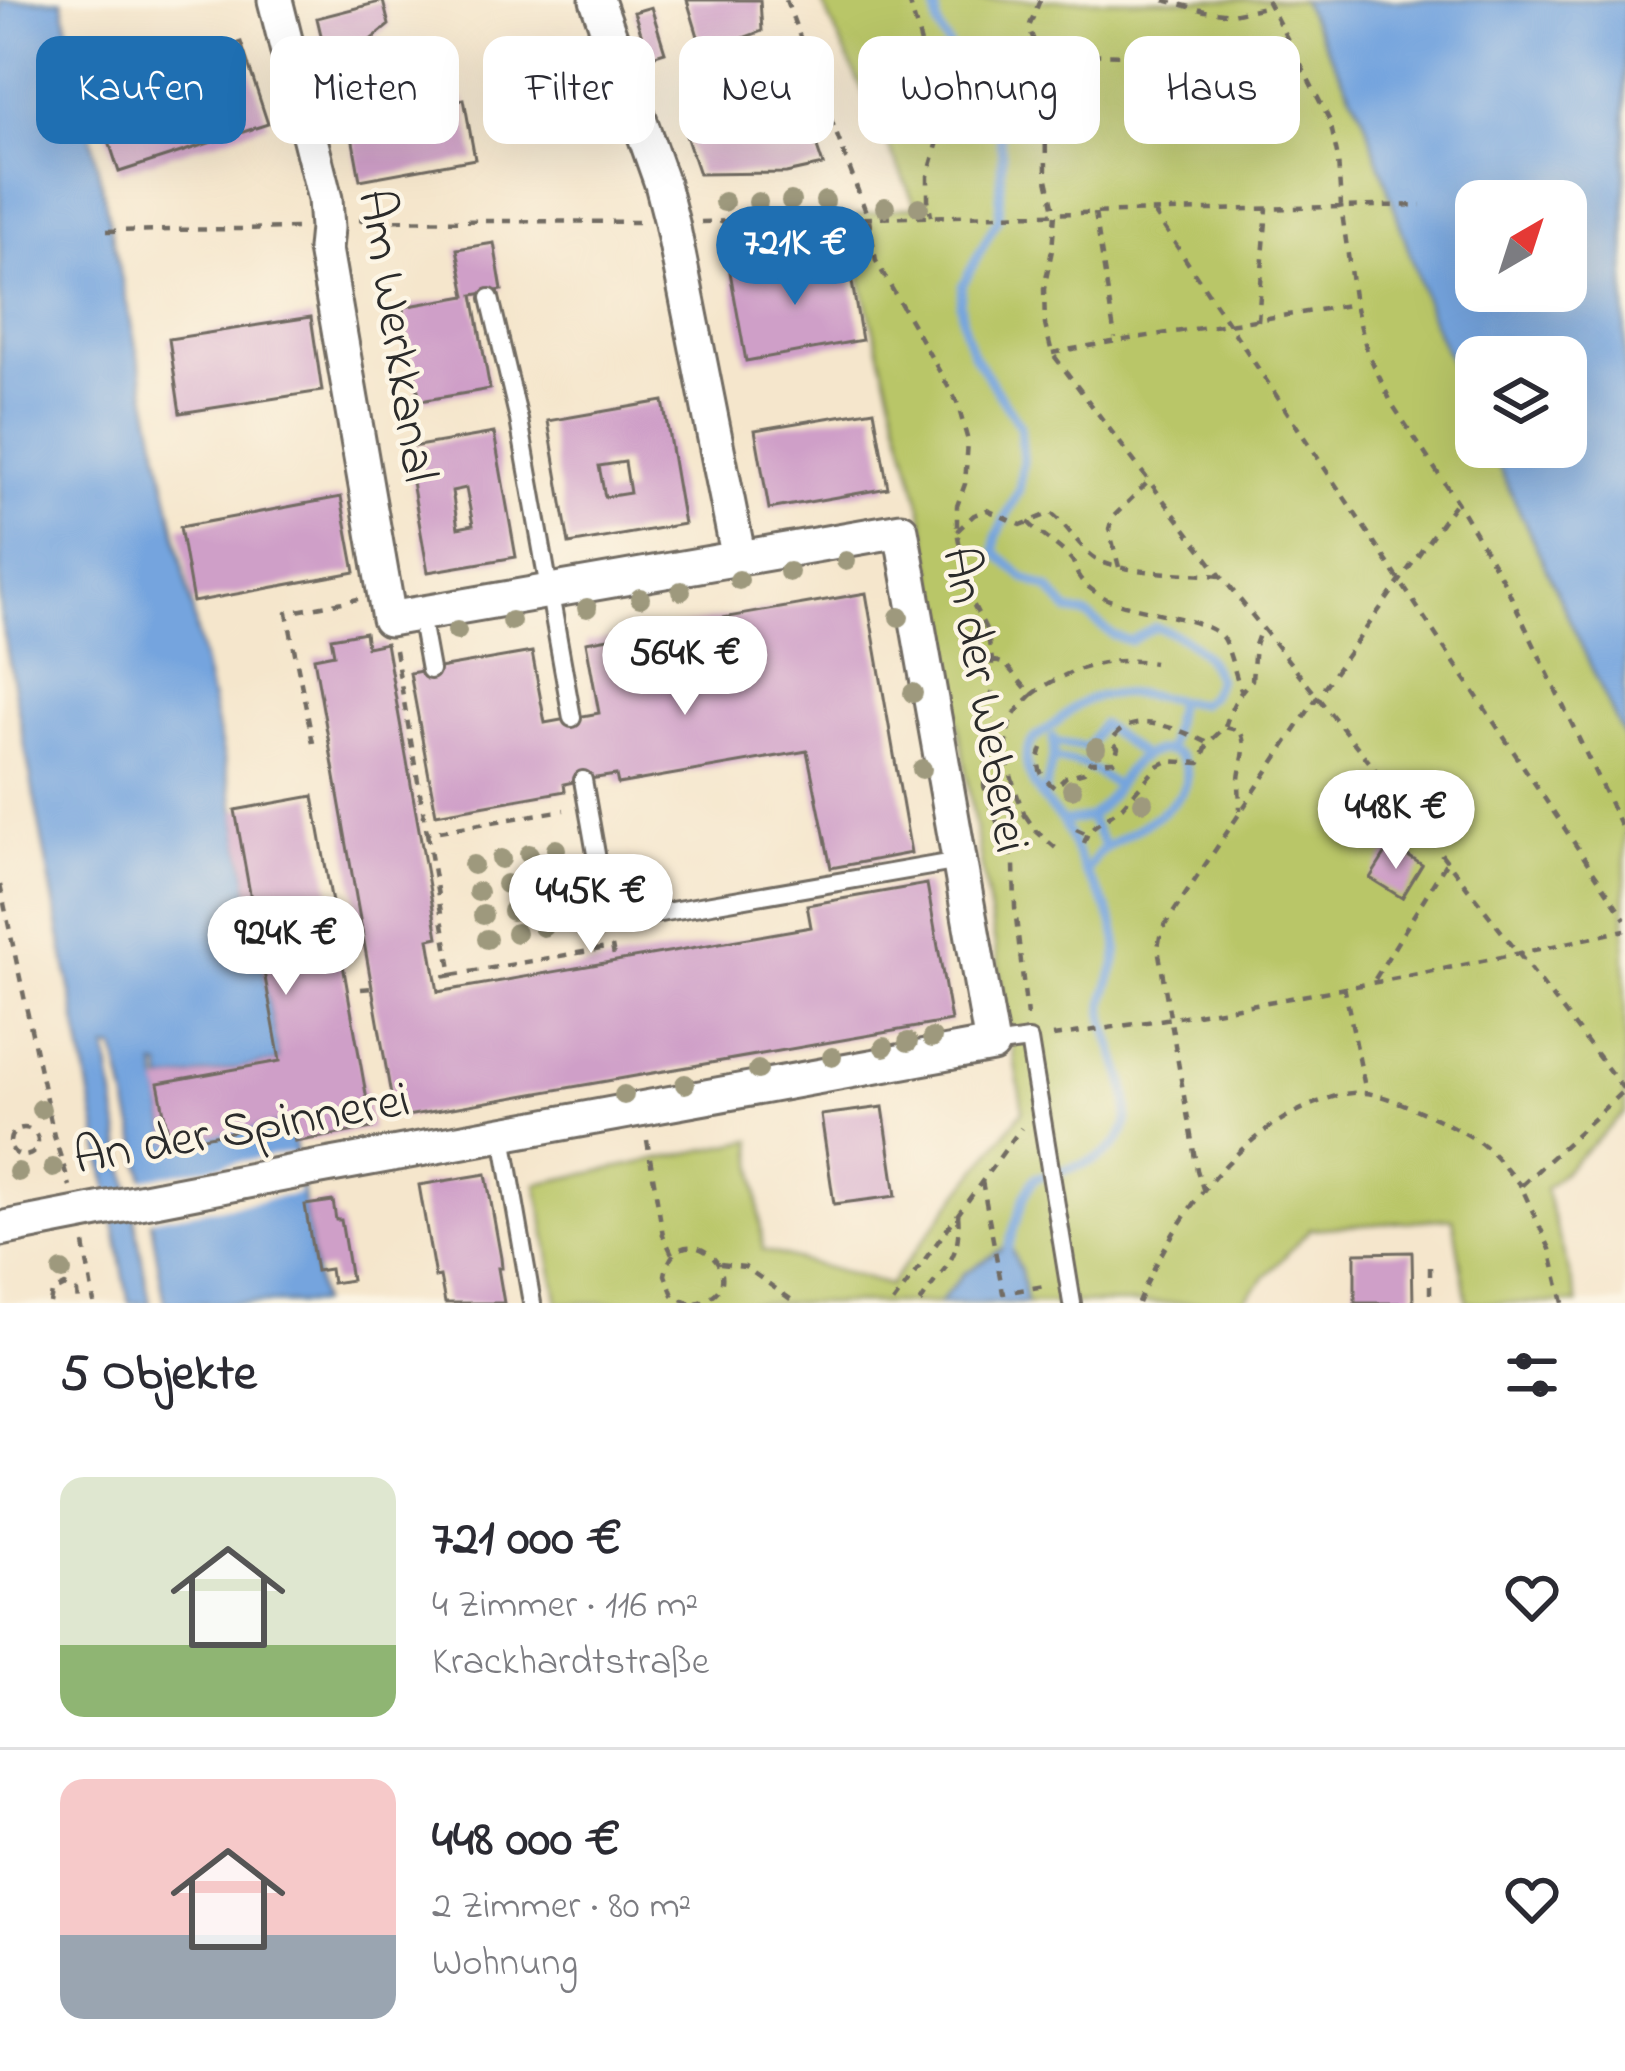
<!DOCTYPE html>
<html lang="de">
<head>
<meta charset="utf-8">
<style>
  body { margin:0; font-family:"Indie Flower",sans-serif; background:#f7f7f7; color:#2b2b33; height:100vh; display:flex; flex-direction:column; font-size:45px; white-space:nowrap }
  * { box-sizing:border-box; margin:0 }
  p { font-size:39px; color:#7c7c81 }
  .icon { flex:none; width:66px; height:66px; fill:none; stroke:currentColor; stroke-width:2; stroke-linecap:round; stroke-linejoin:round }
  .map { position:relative; height:1303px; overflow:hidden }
  .panel { display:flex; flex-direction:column; background:#fff; flex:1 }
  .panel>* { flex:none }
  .hud { position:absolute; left:36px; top:36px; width:1554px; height:108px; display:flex; gap:24px }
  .needle { width:78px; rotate:39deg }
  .fabs { position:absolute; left:1455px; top:180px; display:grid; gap:24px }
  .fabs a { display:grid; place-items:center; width:132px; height:132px; border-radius:24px; background:#fff; box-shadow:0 12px 48px #0002; font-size:60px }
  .price { position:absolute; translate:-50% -102px; padding:0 27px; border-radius:42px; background:#fff; color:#222; font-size:39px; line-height:78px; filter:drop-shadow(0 3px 6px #0008) }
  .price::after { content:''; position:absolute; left:50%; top:72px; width:36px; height:27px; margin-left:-18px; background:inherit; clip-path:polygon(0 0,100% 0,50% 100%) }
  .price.current { background:#1f6fb2; color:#fff }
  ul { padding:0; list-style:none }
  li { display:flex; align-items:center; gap:36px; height:300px; padding:0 60px }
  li+li { border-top:3px solid #e1e1e2 }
  li span { display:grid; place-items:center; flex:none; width:336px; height:240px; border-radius:24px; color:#555 }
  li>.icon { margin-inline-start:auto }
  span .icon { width:144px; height:144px; fill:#fffc; stroke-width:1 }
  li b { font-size:51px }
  h2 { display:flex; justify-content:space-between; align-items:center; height:144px; padding:0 60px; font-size:51px }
  .chip { padding:0 42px; border-radius:24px; background:#fff; box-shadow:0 12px 48px #0002; font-size:42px; line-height:108px }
  .chip.current { background:#1f6fb2; color:#fff }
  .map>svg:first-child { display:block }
  .green { fill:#b9c668; stroke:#72784a; stroke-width:3 }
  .water { fill:#75a4de; stroke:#506884; stroke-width:3; fill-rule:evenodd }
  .pier { fill:#f5e6cc }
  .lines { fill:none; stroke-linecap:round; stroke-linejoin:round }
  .stream { stroke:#75a4de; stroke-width:9 }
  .building { fill:#cf9fc8; fill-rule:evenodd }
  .service-casing { stroke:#726c63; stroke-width:22 }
  .minor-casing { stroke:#726c63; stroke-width:39 }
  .path { stroke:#726c63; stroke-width:4.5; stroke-dasharray:9 9; stroke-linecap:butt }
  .service { stroke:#fff; stroke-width:16 }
  .minor { stroke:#fff; stroke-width:33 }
  .tree { fill:#9e997d }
  .labels { text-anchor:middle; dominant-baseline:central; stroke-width:9; stroke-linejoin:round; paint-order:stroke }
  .street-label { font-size:51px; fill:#2b2b2b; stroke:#fcf5e5 }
</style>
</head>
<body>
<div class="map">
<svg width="1625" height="1303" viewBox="0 0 1625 1303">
  <rect width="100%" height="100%" fill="#fcf5e5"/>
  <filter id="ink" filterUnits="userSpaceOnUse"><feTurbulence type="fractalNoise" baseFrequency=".00833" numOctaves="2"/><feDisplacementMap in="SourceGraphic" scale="24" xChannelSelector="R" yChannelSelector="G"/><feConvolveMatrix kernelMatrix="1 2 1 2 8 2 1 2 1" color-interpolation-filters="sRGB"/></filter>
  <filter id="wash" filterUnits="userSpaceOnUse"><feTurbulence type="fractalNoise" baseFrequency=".004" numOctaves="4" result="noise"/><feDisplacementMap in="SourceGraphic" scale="48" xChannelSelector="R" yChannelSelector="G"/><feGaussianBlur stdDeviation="2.7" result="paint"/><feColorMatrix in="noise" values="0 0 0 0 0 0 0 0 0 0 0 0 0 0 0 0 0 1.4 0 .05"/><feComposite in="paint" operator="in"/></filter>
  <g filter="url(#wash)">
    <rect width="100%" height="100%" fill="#f5e6cc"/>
    <path class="green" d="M821,0H1301L1364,118L1435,328L1476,416V447H1490L1625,740V1113L1545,1189L1578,1303H1467L1453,1218L1310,1229L1241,1303H558L537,1184L752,1140L763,1250L889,1285L1023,1110L922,511L853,251L857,215L916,206Z"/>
    <path class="water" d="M0,0H62L235,810L280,1061L163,1082L161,1067L156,1066L169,1142L291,1121L320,1303H165L140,1157L115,1049H107L121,1145L150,1303H129L0,613Z
      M1301,0H1625V740L1490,447H1566V357H1476V416L1435,328L1364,118ZM1566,201V291H1476V201Z
      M1009,1244L1021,1271L1026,1303H939L963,1274Z"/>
    <path class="pier" d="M292,1152L299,1194L145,1221L138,1180Z"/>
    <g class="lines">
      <path class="stream" d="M934,0L938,26L962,70L995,107L1002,153L999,216L962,286L960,304L965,332L973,354L1020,426L1023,459L1019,490L996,537L995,552L1024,578L1049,589L1068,611L1087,615L1113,635L1130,641L1155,627C1185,636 1205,648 1218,679L1210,696L1200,704C1169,700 1137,690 1106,695C1084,698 1072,708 1057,722C1050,728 1040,733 1034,739C1011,764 1045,804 1063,822C1071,820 1084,820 1090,816C1118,799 1122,758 1157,751C1166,750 1177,751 1182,760C1208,801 1124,833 1102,850C1095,856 1091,865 1086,874C1101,895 1113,915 1117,941C1121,966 1101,990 1104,1014C1109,1052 1144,1103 1119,1140C1102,1165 1062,1170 1035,1178L1025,1195L1006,1253
        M1053,742L1085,747L1091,742L1101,724L1143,756
        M1168,751L1177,701
        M1054,759L1083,764L1116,785
        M1044,801C1045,778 1057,761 1053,737
        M1089,818L1106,848
        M1063,822L1086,874"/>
    </g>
    <g id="blocks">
      <path class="building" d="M687,0H760L762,31L703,53Z
        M383,1L389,25L368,42L325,52L317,18Z
        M651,7L665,52L649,57L634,12Z
        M241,42L268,124L119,172L92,90Z
        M796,85L823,165L786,173L699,174L682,124Z
        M464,99L475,159L360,180L349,120Z
        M494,243L502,290L473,295L490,389L420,401L403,307L466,296L457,249Z
        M778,263L849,265L862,340L746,361L730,272Z
        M311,317L322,391L180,413L169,339Z
        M663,401L684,524L569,544L548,421ZM625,462L630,493L605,497L599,466Z
        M874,410L888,488L769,509L755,430Z
        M494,433L516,557L428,572L406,448ZM466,488L473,525L458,528L452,491Z
        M341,497L355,572L193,602L180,527Z
        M866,593L911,853L831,868L807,751L618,784L616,775L583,780L564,784L565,791L436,814L410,673L532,652L545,723L599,713L586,642Z
        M365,632L367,647L386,643L438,937L429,939L438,992L811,927L807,905L927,884L951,1021L395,1118L314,658L334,654L331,638Z
        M313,796L372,1128L295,1142L291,1121L170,1143L158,1083L280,1061L235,810Z
        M1391,845L1422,865L1402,898L1370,878Z
        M883,1107L896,1196L834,1204L821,1115Z
        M486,1174L501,1258L502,1268H498L504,1303H445L440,1276L435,1277L419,1185Z
        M333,1201L336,1220H341L351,1280L332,1283L330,1269L316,1271L305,1205Z
        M1412,1252L1413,1303H1355V1253Z"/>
    </g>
  </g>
  <g filter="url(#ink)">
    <use href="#blocks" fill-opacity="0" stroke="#726c63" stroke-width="3"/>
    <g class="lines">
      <g class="service-casing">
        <path id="service" d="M490,298L519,420L572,718
          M420,615L430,670
          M583,780L608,922L959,861
          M992,1045L1029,1040L1072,1303
          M503,1136L532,1303"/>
      </g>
      <g class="minor-casing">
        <path id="minor" d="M597,0L662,184L672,223L739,559
          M0,1229L304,1170L992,1045L901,530L389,619L325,249L327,228L325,199L275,0"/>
      </g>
      <path class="path" d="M786,0L869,220L876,261L957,402L968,441L965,484L957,506V531L969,596L987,631L992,660V706L984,786L992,811L1009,847L1014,864L1015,908L1027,1016
        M909,0L939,109L937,145L928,176V199L931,216
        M1040,0L1029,27L1036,47L1045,54L1148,55L1294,51
        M1164,0L1205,11L1232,14L1269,6
        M1267,0L1330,121L1338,159L1341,206L1355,304L1367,351L1392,404L1457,502L1505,584L1625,835
        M1045,54L1046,175L1055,214L1052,250L1044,289L1045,325L1052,353L1221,576L1398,798L1625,1091
        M686,89L803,46
        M1154,212L1625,919
        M1095,213L1115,338
        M359,220L642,222
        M701,222L1421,205
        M107,231L298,228
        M1258,321L1267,208
        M1052,353C1152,333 1253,322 1354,304
        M1028,522C1041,536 1060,546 1070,558C1076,564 1074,568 1078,575C1084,586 1096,593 1107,599C1133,611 1207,618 1222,637C1228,644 1236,678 1241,690
        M957,531L974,515L987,510L1021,525L1051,513C1069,527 1079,548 1098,560C1122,574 1191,573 1221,576
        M1119,567L1109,529L1112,518L1148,482
        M395,650L427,833L564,810
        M992,660L1005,664L1032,695C1023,704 1012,713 1009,727C1002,756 1014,789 1025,815L1000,829
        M1032,695C1065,669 1112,655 1154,663
        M1225,727C1231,708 1237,694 1252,680L1255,645L1261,629
        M313,743L287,613L358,599
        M1042,748C1035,767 1040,776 1055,788L1066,777L1084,772L1090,762L1114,761L1118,748L1112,741C1129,707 1182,730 1208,743
        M1025,815L1036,831L1058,850
        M1076,829L1085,833L1089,830
        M427,833L452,975L435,978
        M1084,843L1089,830L1122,807L1158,766L1168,761L1200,763L1208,743L1225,727L1240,731C1249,749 1240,762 1239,780C1239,790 1240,801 1240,811
        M0,885L54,1136L70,1186
        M612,946L615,961
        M452,975L612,947
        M1375,979L1447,861
        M1344,986L1366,1092
        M361,989L372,988
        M1053,1036C1244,1009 1436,973 1625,930
        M10 1142a14 14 0 1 1 28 0a14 14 0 1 1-28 0Z
        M647,1140L663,1235L673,1256
        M982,1181L1003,1293L1045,1286
        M1204,1192L1197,1170L1158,948L1161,931L1318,696L1456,502
        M84,1244L94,1303
        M720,1264L745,1267L796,1303
        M1430,1267V1303
        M50,1303L52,1293L65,1286L77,1292L78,1303
        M690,1303L673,1295L665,1275C678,1205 765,1285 696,1303
        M893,1303L1021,1128
        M920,1303C942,1266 962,1263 958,1214
        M1138,1303C1171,1224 1229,1139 1311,1105C1328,1098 1347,1091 1365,1093C1388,1094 1465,1130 1483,1145C1497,1157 1509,1173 1521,1186
        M1563,1303L1550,1249L1521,1186L1623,1091"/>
      <use href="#service" class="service"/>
      <use href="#minor" class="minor"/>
    </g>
    <g class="tree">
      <circle cx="791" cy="201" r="10"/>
      <circle cx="825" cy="201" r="10"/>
      <circle cx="724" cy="202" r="10"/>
      <circle cx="758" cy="202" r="10"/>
      <circle cx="885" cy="207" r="10"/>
      <circle cx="919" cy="207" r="10"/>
      <circle cx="846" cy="561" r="10"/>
      <circle cx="789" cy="572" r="10"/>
      <circle cx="739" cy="580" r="10"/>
      <circle cx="681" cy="591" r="10"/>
      <circle cx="640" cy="598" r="10"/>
      <circle cx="587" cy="608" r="10"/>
      <circle cx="899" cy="617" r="10"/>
      <circle cx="511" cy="621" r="10"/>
      <circle cx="457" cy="631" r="10"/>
      <circle cx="913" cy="693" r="10"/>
      <circle cx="1096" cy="748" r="10"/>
      <circle cx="922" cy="769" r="10"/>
      <circle cx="1072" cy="789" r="10"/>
      <circle cx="1143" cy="802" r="10"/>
      <circle cx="556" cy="849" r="10"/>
      <circle cx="529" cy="854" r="10"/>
      <circle cx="501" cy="859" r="10"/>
      <circle cx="473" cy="865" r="10"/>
      <circle cx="506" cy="884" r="10"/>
      <circle cx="478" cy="892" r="10"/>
      <circle cx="566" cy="900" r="10"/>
      <circle cx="539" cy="905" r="10"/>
      <circle cx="512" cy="911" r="10"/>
      <circle cx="483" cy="915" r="10"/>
      <circle cx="543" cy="927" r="10"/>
      <circle cx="516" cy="933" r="10"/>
      <circle cx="487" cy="939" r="10"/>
      <circle cx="932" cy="1038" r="10"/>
      <circle cx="908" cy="1042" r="10"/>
      <circle cx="884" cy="1047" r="10"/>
      <circle cx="832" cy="1057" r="10"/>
      <circle cx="758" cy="1070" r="10"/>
      <circle cx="685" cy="1084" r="10"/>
      <circle cx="624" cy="1095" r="10"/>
      <circle cx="41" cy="1109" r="10"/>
      <circle cx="53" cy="1168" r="10"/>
      <circle cx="18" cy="1172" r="10"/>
      <circle cx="62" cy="1271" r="10"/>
    </g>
  </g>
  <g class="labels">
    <g class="street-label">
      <text transform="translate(395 336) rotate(81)">Am Werkkanal</text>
      <text transform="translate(983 700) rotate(80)">An der Weberei</text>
      <text transform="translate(242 1131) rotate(-10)">An der Spinnerei</text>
    </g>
  </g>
</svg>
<div class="fabs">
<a><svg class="needle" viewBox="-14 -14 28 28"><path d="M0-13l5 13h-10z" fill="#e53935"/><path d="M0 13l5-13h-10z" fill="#7c7c81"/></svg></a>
<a><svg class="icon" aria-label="layers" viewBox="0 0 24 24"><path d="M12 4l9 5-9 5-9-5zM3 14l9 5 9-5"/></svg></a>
</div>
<b class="price current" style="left:795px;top:308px">721K €</b>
<b class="price" style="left:685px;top:718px">564K €</b>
<b class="price" style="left:1396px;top:872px">448K €</b>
<b class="price" style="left:591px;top:956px">445K €</b>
<b class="price" style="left:286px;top:998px">924K €</b>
<div class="hud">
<a class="chip current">Kaufen</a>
<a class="chip">Mieten</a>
<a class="chip">Filter</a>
<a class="chip">Neu</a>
<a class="chip">Wohnung</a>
<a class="chip">Haus</a>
</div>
</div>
<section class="panel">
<h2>5 Objekte<svg class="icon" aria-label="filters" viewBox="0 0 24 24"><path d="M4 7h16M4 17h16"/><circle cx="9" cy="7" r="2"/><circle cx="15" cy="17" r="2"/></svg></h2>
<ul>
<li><span style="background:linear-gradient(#dfe7d0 70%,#8fb573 0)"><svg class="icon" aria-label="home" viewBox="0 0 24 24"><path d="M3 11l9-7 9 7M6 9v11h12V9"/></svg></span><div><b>721 000 €</b><p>4 Zimmer · 116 m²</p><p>Krackhardtstraße</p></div><svg class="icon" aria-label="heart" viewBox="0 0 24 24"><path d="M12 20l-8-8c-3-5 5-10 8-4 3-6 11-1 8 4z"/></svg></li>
<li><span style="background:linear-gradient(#f6c9c9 65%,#9aa5b1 0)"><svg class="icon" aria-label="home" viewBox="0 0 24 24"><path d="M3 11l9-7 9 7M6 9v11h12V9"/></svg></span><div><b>448 000 €</b><p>2 Zimmer · 80 m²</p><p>Wohnung</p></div><svg class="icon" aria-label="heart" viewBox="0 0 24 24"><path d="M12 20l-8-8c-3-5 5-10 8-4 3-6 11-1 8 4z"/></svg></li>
</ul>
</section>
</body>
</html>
